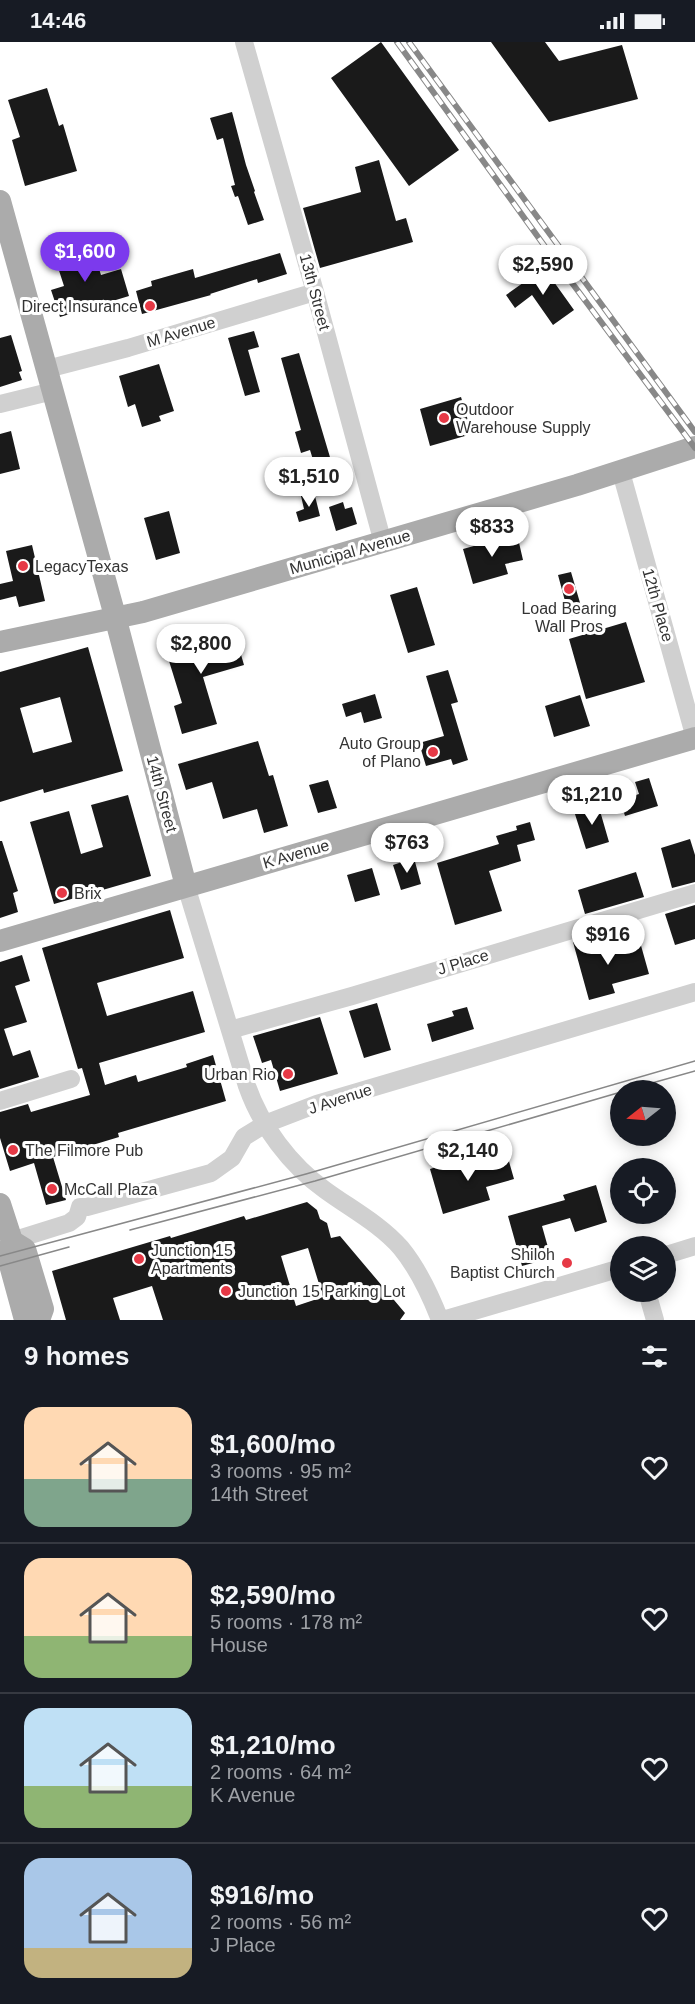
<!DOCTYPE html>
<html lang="en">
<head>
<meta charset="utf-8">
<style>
  body { margin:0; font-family:Helvetica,sans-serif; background:#242831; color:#f1f3f6; height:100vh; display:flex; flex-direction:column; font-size:22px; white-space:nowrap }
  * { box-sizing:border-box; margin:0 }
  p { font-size:20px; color:#9ea1a6 }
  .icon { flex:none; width:33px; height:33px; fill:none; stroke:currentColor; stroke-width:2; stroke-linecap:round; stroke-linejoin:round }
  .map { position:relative; height:1278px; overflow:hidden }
  .sheet { display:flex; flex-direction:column; background:#171b24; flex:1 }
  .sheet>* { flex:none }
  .needle { width:39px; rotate:253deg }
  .fabs { position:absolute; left:610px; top:1038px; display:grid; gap:12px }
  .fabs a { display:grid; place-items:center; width:66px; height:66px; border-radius:50%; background:#171b24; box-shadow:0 3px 15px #0003; font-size:30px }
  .price { position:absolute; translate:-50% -51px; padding:0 14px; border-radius:21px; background:#fff; color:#222; font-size:20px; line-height:39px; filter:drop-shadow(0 2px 3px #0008) }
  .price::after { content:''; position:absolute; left:50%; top:36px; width:18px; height:14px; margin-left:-9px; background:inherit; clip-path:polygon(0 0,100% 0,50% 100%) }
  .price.current { background:#7c3aed; color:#fff }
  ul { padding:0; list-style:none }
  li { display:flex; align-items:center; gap:18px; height:150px; padding:0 24px }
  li+li { border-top:2px solid #363941 }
  li span { display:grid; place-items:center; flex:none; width:168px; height:120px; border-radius:18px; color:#555 }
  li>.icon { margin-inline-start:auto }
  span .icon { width:72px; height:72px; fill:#fffc; stroke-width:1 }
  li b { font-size:26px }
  h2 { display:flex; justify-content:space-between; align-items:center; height:72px; padding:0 24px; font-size:26px }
  .status { display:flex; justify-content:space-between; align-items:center; height:42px; padding:0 30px; background:#171b24; direction:ltr }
  .status svg { height:16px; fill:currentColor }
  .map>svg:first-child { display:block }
  .building { fill:#1a1a1a; fill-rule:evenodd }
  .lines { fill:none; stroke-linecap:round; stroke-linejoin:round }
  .minor { stroke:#d0d0d0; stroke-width:18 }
  .major { stroke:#ababab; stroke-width:22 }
  .tram { stroke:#888; stroke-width:1.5 }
  .rail-casing { stroke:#888; stroke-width:6 }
  .rail { stroke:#fff; stroke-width:4; stroke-dasharray:11; stroke-linecap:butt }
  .poi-dot { fill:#e63946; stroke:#fff; stroke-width:2 }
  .labels { text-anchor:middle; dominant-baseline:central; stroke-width:6; stroke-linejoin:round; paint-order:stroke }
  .street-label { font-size:16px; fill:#333; stroke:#fff }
  .poi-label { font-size:16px; fill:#333; stroke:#fff; text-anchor:start }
</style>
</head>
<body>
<div class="status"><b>14:46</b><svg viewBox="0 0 49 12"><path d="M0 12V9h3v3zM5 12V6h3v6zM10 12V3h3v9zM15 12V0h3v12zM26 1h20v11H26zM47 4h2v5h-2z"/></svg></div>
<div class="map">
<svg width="695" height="1278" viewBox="0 0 695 1278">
  <rect width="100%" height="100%" fill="#fff"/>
  <path class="building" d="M381,0L459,108L409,144L331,36Z
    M491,0H545L559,19L622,3L638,57L549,80Z
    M47,46L59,84L63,82L77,129L25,144L12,98L20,95L8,58Z
    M232,70L246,123L255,149L254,150L264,178L248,183L238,154L235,155L231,144L235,143L223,96L217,98L210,76Z
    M379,118L396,179L406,176L413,200L320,226L303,166L361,150L355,125Z
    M82,205L84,214L94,211L101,233L121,227L129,254L60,275L51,248L64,244L54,213Z
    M280,211L287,232L258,241L257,237L210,252L211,253L142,272L136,249L152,244L151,239L193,227L195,236Z
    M544,226L574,268L553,283L532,253L515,266L506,253Z
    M254,289L259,305L248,308L260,350L245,354L228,296Z
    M11,293L22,329L19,330L22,338L0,345V296Z
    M299,311L335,432L319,437L310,408L301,411L295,390L301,388L281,316Z
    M159,322L174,369L159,374L161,379L142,385L135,362L128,365L119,334Z
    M461,355L472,392L430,404L420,367Z
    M11,389L20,427L0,432V392Z
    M314,450L320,474L299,480L296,470L304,467L301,454Z
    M343,460L345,467L352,465L357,482L336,489L329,465Z
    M169,469L180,511L156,518L144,476Z
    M517,492L523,518L505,522L508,532L473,542L463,507Z
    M32,503L45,559L19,565L16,554L0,558V542L13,539L6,509Z
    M571,530L583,571L569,574L558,533Z
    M417,545L435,603L408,611L390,553Z
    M626,580L645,640L586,657L569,597Z
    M233,585L244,623L203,635L217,682L182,692L174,664L182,661L165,606Z
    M88,605L123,729L44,751L43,747L0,760V630ZM60,655L72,700L33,711L20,666Z
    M448,628L458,660L451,662L468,718L453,723L451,717L426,724L419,701L444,694L426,634Z
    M375,652L382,676L364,681L361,670L346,675L342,662Z
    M580,653L590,684L554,695L545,664Z
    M258,699L269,734L273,733L288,784L264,791L257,767L223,777L212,740L186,748L178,722Z
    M649,736L658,764L625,774L620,758L639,752L635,740Z
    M328,738L337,766L318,771L309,743Z
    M128,753L151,834L54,862L30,780L69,769L81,812L103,805L91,763Z
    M598,762L609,800L586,807L574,769Z
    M530,780L535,798L517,803L521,819L489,829L502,869L455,883L437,821L499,802L496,794L517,788L516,784Z
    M690,797L695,813V840L672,846L661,806Z
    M0,799H2L18,849L13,851L18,870L0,876Z
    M414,816L421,842L401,848L393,823Z
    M372,826L380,853L355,860L347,833Z
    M636,830L644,855L585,872L578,848Z
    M695,863V897L675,903L665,872Z
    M170,868L184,916L97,941L107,974L193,949L205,990L99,1021L105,1043L136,1033L138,1040L187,1025L186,1022L213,1013L226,1059L118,1091L119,1095L53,1115L66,1158L46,1163L34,1121L10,1129L0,1096V1070L28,1062L31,1070L90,1053L82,1026L78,1027L42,906Z
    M597,892L601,910L640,900L649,932L612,942L615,951L589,958L573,900Z
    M22,913L30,939L15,944L27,980L4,987L13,1014L30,1008L39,1035L0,1047V920Z
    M377,961L391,1008L364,1016L349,969Z
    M467,965L474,987L432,1000L427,982L454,974L452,969Z
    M320,975L338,1032L280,1049L271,1018L262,1021L253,994Z
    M475,1113L478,1124L508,1116L514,1137L486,1145L490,1158L443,1172L430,1127Z
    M596,1143L607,1180L575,1190L570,1176L542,1184L551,1216L522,1224L508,1174L565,1158L563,1153Z
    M307,1160L317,1168L320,1177L327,1181L331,1196L340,1194L405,1271L400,1278H163L152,1244L113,1256L120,1278H66L52,1229L170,1194L171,1196L244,1174L246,1178ZM308,1206L323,1255L296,1264L281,1214Z"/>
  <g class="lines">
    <path class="minor" d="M244,0L315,250L383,501
      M47,327L128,306L315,250
      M0,362L53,349
      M621,430L695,696
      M186,844L247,1044C261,1084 290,1123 325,1148C351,1167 380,1182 401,1206C419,1228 430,1252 440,1278
      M230,988L352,954L695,851
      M0,1059L71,1037
      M2,1202L69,1181L77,1175L80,1165H87L211,1131L232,1116L244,1095L265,1082L317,1062L695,950
      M666,1213L695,1204
      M647,1250L655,1278
      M443,1278L621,1226"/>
    <path class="major" d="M0,159L112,563L186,844
      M0,600L143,570L577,443L695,405
      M0,899L695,696
      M0,1162L12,1199L7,1212L24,1274L28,1278
      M12,1199L25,1207L43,1267L39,1278"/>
    <path class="tram" d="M627,1048L695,1029
      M130,1188L315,1139L621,1050
      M0,1214L306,1132L695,1019
      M0,1224L69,1205"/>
    <g class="rail-casing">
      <path id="rail" d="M397,0L546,206L695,406
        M409,0L695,390"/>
    </g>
    <use href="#rail" class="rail"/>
  </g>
  <g class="poi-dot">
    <circle cx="150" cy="264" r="6"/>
    <circle cx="444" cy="376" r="6"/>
    <circle cx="23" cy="524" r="6"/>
    <circle cx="569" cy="547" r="6"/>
    <circle cx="433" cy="710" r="6"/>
    <circle cx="62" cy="851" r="6"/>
    <circle cx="288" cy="1032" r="6"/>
    <circle cx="13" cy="1108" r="6"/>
    <circle cx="52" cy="1147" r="6"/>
    <circle cx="139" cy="1217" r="6"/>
    <circle cx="567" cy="1221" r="6"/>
    <circle cx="226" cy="1249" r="6"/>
  </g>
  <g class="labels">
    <g class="street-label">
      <text transform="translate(315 250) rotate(75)">13th Street</text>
      <text transform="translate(181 290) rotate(-17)">M Avenue</text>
      <text transform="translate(350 510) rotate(-16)">Municipal Avenue</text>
      <text transform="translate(658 563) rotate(74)">12th Place</text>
      <text transform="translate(162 752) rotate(75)">14th Street</text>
      <text transform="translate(296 812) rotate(-16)">K Avenue</text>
      <text transform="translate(463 920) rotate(-17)">J Place</text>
      <text transform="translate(340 1057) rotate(-18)">J Avenue</text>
    </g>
    <g class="poi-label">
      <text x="138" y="264" text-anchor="end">Direct Insurance</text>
      <text x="456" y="367">Outdoor<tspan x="456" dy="18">Warehouse Supply</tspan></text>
      <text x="35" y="524">LegacyTexas</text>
      <text x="569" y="566" text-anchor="middle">Load Bearing<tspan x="569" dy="18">Wall Pros</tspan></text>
      <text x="421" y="701" text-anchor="end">Auto Group<tspan x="421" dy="18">of Plano</tspan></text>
      <text x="74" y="851">Brix</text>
      <text x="276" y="1032" text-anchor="end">Urban Rio</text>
      <text x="25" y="1108">The Filmore Pub</text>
      <text x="64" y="1147">McCall Plaza</text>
      <text x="151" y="1208">Junction 15<tspan x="151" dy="18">Apartments</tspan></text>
      <text x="555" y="1212" text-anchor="end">Shiloh<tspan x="555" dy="18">Baptist Church</tspan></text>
      <text x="238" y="1249">Junction 15 Parking Lot</text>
    </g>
  </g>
</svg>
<div class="fabs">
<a><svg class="needle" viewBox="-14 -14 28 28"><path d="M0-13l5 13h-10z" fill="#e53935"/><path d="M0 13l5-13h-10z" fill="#9ea1a6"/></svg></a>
<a><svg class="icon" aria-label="locate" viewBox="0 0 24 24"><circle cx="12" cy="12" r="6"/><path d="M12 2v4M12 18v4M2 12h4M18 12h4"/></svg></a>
<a><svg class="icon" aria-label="layers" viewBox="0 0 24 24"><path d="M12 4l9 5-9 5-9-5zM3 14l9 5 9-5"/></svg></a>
</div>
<b class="price current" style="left:85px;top:241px">$1,600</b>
<b class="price" style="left:543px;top:254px">$2,590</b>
<b class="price" style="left:309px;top:466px">$1,510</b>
<b class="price" style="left:492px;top:516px">$833</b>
<b class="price" style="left:201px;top:633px">$2,800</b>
<b class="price" style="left:592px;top:784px">$1,210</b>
<b class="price" style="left:407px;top:832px">$763</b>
<b class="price" style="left:608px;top:924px">$916</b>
<b class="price" style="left:468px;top:1140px">$2,140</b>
</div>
<section class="sheet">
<h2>9 homes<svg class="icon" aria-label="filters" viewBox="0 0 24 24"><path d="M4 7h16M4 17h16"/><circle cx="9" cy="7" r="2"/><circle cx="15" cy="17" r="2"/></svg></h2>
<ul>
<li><span style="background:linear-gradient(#ffd9b3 60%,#7fa58c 0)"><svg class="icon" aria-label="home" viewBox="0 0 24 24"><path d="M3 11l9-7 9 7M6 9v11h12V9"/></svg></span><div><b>$1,600/mo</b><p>3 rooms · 95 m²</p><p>14th Street</p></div><svg class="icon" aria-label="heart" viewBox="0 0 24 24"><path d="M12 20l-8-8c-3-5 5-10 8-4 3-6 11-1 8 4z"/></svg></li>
<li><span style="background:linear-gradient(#ffd9b3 65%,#8fb573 0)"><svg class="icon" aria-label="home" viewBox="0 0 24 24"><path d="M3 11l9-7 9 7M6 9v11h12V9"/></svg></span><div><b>$2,590/mo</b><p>5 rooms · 178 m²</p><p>House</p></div><svg class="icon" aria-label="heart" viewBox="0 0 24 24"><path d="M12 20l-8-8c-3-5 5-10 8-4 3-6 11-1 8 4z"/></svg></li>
<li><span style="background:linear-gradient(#bfe0f5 65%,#8fb573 0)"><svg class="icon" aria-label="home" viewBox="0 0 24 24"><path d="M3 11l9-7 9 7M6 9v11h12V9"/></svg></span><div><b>$1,210/mo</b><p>2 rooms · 64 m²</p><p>K Avenue</p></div><svg class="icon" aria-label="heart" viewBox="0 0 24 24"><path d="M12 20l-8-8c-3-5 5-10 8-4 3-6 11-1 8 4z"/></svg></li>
<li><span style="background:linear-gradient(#a9c7e8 75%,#c2b280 0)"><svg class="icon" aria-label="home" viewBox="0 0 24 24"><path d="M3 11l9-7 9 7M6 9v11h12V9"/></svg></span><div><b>$916/mo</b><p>2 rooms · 56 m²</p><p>J Place</p></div><svg class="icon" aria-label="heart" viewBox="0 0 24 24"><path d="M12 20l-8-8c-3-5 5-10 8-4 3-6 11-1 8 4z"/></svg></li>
</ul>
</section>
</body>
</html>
